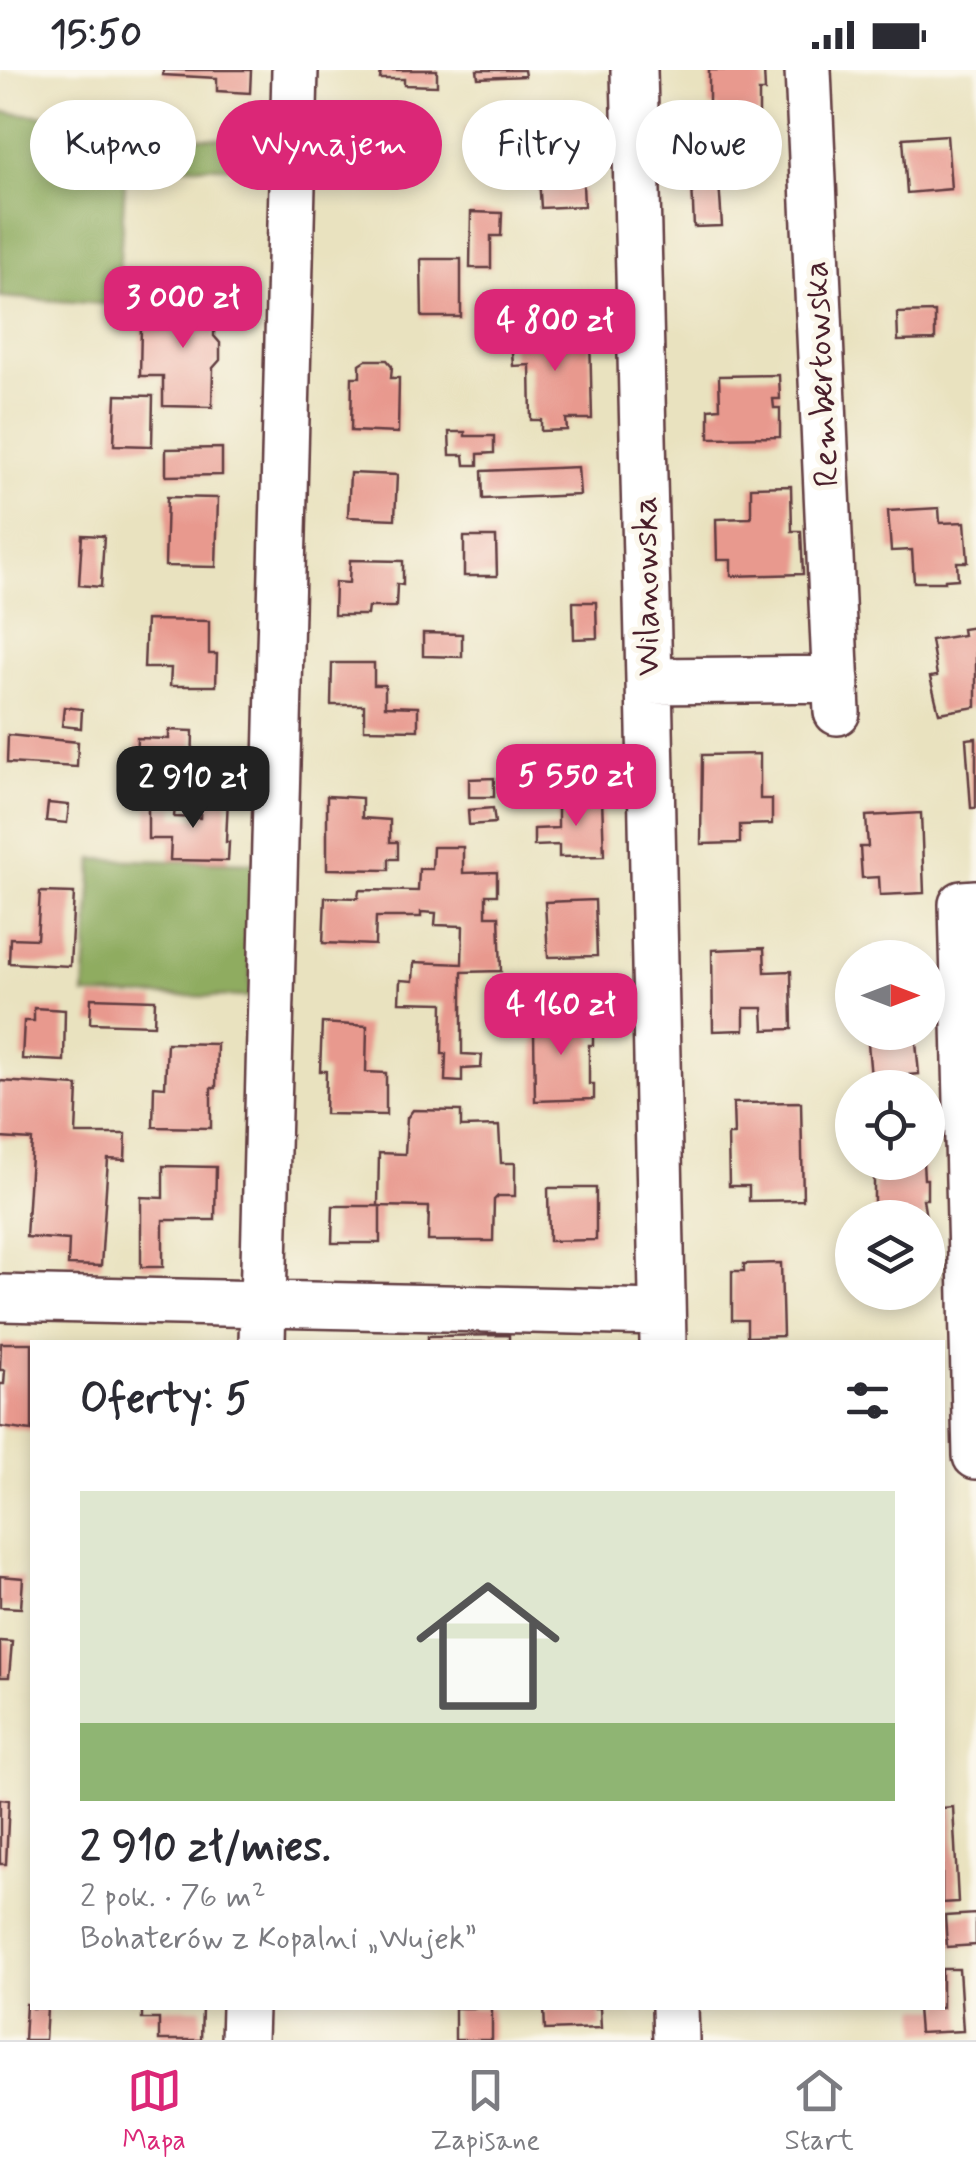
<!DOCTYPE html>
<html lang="pl">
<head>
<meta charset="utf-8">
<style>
  body { margin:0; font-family:Mynerve,sans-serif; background:#f2f2f3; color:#2b2b33; height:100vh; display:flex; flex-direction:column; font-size:38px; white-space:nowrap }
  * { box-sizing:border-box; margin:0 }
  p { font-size:32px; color:#7c7c81 }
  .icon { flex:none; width:55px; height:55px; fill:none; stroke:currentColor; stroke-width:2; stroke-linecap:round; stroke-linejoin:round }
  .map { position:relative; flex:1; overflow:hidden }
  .details { position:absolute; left:30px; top:1270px; width:915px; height:670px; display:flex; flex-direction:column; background:#fff; border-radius:0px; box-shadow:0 5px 15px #0003 }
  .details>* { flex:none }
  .banner { position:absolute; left:30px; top:30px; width:918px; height:90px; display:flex; gap:20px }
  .needle { width:65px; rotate:90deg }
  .fabs { position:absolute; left:835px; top:870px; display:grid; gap:20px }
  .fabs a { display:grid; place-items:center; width:110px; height:110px; border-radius:50%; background:#fff; box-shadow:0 5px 15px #0003; font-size:50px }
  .price { position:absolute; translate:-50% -85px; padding:0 22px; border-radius:20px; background:#db2777; color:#fff; font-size:32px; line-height:65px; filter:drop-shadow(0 2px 5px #0008) }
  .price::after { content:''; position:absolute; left:50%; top:60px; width:30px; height:22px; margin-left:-15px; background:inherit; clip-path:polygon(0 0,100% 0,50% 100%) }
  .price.on { background:#222; color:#fff }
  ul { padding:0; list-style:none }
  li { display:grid; align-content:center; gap:20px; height:530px; padding:0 50px }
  li span { display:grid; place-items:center; height:310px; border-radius:0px; color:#555 }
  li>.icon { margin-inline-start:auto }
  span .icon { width:180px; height:180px; fill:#fffc; stroke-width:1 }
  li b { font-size:42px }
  h2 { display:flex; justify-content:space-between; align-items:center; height:120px; padding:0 50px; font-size:42px }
  .tag { padding:0 35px; border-radius:45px; background:#fff; box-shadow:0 5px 15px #0003; font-size:35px; line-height:90px }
  .tag.on { background:#db2777; color:#fff }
  .status { display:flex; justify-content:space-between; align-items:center; height:70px; padding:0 50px; background:#fff; direction:ltr }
  .status svg { height:28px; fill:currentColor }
  .dock { display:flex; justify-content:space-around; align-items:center; height:140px; border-top:2px solid #e1e1e2; background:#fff; font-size:28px; color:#7c7c81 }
  .dock a { display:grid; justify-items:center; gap:5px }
  .dock .on { color:#db2777 }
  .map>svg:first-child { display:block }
  .forest { fill:#8fac60; stroke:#6c6646; stroke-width:2.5 }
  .building { fill:#e8998e }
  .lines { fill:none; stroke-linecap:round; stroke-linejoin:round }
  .minor-casing { stroke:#623c41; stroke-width:50 }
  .minor { stroke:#fff; stroke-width:45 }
  .labels { text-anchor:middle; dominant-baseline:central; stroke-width:10; stroke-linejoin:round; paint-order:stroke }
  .street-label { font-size:35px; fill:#4a1f2b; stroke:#fbf7ec }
</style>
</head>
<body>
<div class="status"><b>15:50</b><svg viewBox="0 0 49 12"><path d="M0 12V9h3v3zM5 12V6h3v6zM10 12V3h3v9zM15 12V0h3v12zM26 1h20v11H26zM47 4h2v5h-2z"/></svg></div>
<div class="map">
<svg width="976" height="1970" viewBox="0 0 976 1970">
  <rect width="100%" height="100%" fill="#fbf7ec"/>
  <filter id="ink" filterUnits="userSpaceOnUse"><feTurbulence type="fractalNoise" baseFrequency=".01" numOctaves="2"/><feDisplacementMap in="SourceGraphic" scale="20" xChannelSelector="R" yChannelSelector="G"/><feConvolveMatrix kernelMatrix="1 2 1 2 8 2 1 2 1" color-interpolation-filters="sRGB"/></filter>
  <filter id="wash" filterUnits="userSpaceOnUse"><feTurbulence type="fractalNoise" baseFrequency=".0048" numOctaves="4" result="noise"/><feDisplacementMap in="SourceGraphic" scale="40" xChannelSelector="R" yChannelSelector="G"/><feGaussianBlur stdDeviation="2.25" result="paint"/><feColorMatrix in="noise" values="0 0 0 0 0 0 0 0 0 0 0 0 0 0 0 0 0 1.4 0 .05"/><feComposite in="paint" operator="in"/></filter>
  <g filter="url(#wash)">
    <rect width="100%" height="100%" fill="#e9e2bf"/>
    <path class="forest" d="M0,42L129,53V65L272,70L271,97L126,96L117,235L0,227Z
      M93,789L253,793L250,927L84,925Z"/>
    <g id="blocks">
      <path class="building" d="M163,0H251L250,23L217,21V8L163,5Z
        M381,0H437V16L404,15V9H380Z
        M477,0H524L525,6L478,8Z
        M709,0H764L765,21H759V45H718V37H709Z
        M580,47L584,136L541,138L538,92L521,93L520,54H537V48Z
        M490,57V95L466,97L465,58Z
        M947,65L951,119L907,123L903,68Z
        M719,112L722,156L694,157L692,114Z
        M471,142L502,143L501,166H491V198H470Z
        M421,189H461V247H422Z
        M165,225L215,226L214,266L220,273V290L213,298L212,337L163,336V306H140L141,255L164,256Z
        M935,242V270L898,271L897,243Z
        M523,248H545V266L590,265L592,349H566L567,360L541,361V350H531L530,295L513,296L511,268L524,267Z
        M366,290H387L392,296L391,308H399L398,363L351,361L352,307H360V294Z
        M779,305L780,329H773L774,338H780V367L709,368V339L720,338L719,306Z
        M116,325L153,326L152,376L114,375Z
        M449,362H465V366H494V383L478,384V395H465L464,385H450Z
        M222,378V405L166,406V379Z
        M578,397L580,425L483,429L482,401Z
        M350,403L397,405L395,449L348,447Z
        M791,416L792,461H801L803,504L731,506V490H717L716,449L751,448V417Z
        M167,427L218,428L216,497L165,496Z
        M939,438L940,453L965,452L968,492H957L958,509L945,510V512H914L912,480L891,481L888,441Z
        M82,465L104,466L101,517L79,515Z
        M464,467H496L497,506H464Z
        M350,490L403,491V515L397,514L396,537H368L367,545H334L335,512L349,513Z
        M573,532H596L597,568L574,569Z
        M146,550L209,551V584H217L216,616H170L171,598H144Z
        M976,557V637L939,643L930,607L937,606L931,570L963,565L962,559Z
        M423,563L462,564V587L423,586Z
        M332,593H374V615H385V636L418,637V660L364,659V635H331Z
        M64,637L82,639L81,658L62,656Z
        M169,660L193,661L192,703L168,702V691L136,690L137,668L169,669Z
        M8,665L78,672L77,697L7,693Z
        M976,668V738H971L966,669Z
        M760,684V729H772V754L740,755V773L701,774L702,685Z
        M494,708V727H469V709Z
        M327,726L362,728V748L390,750V772H398V789H389V800L327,799Z
        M201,727L228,728L226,772H229L228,791L170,790L171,769H148V736L175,737L174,747L200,748Z
        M602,729L604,786L559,787V775L534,776V759L558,758V730Z
        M48,733L69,735L67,753L46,751Z
        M493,738L495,753L469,755L468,740Z
        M921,743L924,823L880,825L879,807L862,808L860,777H868L866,746Z
        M433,777H463V803L497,802V825H486V846H499L501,901L462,902V984L482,985L481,998L462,999V1012L445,1011L446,984H442L443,933L399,932L400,910L413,911L414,892L462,894L463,856L435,855L436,843L421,842V847H376L375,875L323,873L325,827L358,828L359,820L418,821L419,799H432Z
        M40,822L74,823L70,896L9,893L10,868L37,869Z
        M595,830L597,886L548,887L545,832Z
        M764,878L765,902L791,901L792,959L764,960L763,938H744V960L713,961L712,880Z
        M91,928L155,930L154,955L90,953Z
        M34,938L65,940L64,991L22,989L24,951H34Z
        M536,939H571V962L593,961V975H589V1014H594V1029L535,1031L534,962H537Z
        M322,953L367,956L366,1002L386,1003V1045L325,1044L326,1001H320Z
        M867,962H915L919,1004L871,1008Z
        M167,973L217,974L216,1018H211V1058L153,1057L154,1016L165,1017Z
        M0,1011L78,1016L76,1064H126L125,1090L108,1089L101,1196L68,1195L69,1170L26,1167L32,1070L0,1068Z
        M801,1032L803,1130L749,1131V1116H729L728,1065H734L733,1033Z
        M413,1040L461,1041V1057L499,1056L501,1093H515V1126H498L494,1130L493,1171H428L429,1137L378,1136L379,1083L405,1084L407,1048Z
        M874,1092H923L924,1109H927V1129H923L926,1148H874Z
        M163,1096L216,1097L215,1150H163V1197H141V1127L163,1128Z
        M548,1118H596V1170L549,1171Z
        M333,1136H380V1173H332Z
        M781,1193L783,1266L747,1267V1250H732V1201H744V1194Z
        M509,1265V1272H428V1266Z
        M1,1273H32V1361L0,1357V1314H4L5,1300H0Z
        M0,1506L23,1508L21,1538L0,1537Z
        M0,1571L12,1572L9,1607H0Z
        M0,1729L9,1730L6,1794H0Z
        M953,1737L958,1832L942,1833V1738Z
        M976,1844V1875L947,1877L945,1846Z
        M942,1899H959L963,1961L919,1963L917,1938H942Z
        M26,1934L32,1935V1938H47L45,1970H24Z
        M142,1938H202L201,1970H159V1949H142Z
        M455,1938H492V1970H455Z
        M544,1938H600L601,1958L545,1960Z"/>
    </g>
  </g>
  <g filter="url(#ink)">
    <use href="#blocks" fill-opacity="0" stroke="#623c41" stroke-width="2.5"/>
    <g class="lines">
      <g class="minor-casing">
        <path id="minor" d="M634,0L649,611L663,1272
          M808,0L837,642
          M649,611L836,609
          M976,833L962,834L976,1386
          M0,1228L662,1243
          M262,1272L295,0
          M675,1938L676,1970
          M244,1970L245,1938"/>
      </g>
      <use href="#minor" class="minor"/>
    </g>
  </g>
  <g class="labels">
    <g class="street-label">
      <text transform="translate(822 304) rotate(-93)">Rembertowska</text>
      <text transform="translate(647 516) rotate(-91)">Wilanowska</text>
    </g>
  </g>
</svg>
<div class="fabs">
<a><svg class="needle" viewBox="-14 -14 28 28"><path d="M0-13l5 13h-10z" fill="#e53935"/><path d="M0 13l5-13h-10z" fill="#7c7c81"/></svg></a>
<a><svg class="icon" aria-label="locate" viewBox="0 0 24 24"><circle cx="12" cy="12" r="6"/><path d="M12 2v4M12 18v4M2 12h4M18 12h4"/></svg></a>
<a><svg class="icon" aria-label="layers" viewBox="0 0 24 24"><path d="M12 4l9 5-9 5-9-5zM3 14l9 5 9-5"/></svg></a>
</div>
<b class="price" style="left:183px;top:281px">3 000 zł</b>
<b class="price" style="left:555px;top:304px">4 800 zł</b>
<b class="price" style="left:576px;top:759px">5 550 zł</b>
<b class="price on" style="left:193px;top:761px">2 910 zł</b>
<b class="price" style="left:561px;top:988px">4 160 zł</b>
<div class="banner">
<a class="tag">Kupno</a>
<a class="tag on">Wynajem</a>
<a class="tag">Filtry</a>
<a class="tag">Nowe</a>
</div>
<section class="details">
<h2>Oferty: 5<svg class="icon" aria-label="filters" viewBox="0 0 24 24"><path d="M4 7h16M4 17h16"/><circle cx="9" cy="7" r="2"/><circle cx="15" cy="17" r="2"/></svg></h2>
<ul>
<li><span style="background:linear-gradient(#dfe7d0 75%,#8fb573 0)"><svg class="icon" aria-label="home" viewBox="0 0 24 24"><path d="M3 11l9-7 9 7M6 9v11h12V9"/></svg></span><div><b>2 910 zł/mies.</b><p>2 pok. · 76 m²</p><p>Bohaterów z Kopalni „Wujek”</p></div></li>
</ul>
</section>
</div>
<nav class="dock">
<a class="on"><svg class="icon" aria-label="map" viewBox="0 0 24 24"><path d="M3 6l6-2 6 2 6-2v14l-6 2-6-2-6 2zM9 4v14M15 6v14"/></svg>Mapa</a>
<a><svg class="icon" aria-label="saved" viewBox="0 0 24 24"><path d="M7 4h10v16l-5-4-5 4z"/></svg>Zapisane</a>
<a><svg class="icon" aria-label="home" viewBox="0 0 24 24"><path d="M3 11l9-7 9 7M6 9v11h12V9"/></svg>Start</a>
</nav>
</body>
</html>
